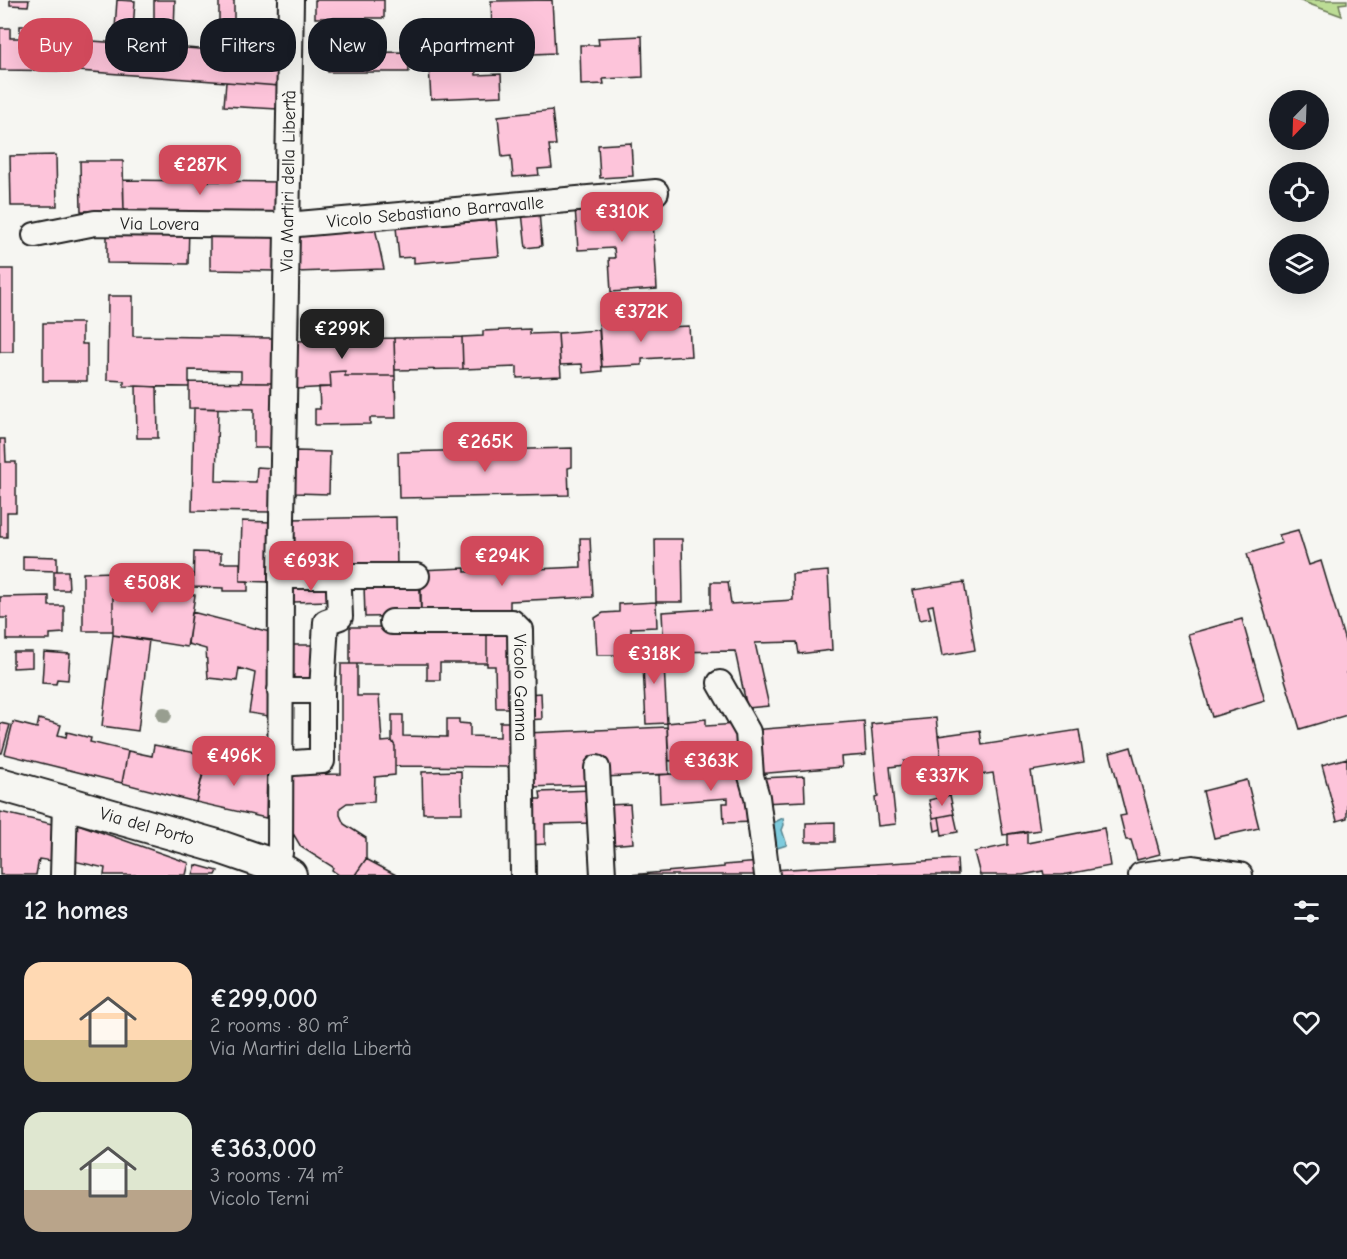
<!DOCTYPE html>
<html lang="en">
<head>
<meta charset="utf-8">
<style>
  body { margin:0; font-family:"Comic Neue",sans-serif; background:#242831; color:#f1f3f6; height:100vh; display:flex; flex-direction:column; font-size:22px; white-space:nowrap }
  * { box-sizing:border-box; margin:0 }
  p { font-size:20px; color:#9ea1a6 }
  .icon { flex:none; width:33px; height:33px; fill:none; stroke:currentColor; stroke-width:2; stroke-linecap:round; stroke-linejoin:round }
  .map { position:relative; height:875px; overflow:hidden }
  .panel { display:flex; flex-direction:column; background:#171b24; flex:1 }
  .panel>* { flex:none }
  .banner { position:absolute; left:18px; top:18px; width:600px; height:54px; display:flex; gap:12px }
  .needle { width:39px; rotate:203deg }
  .tools { position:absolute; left:1269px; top:90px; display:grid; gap:12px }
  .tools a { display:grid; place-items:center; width:60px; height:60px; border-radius:50%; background:#171b24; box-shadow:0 6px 24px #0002; font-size:30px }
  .price { position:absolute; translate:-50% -51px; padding:0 14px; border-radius:12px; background:#d1495b; color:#fff; font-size:20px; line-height:39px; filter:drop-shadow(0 2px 3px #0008) }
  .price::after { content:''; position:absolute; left:50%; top:36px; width:18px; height:14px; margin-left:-9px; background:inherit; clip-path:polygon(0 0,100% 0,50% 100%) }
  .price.on { background:#222; color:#fff }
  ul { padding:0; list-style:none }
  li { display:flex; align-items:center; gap:18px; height:150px; padding:0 24px }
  li span { display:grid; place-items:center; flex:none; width:168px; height:120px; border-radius:18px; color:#555 }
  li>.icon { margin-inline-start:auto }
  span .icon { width:72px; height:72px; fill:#fffc; stroke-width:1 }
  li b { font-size:26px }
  h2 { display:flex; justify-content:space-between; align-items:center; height:72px; padding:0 24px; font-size:26px }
  .tag { padding:0 21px; border-radius:24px; background:#171b24; box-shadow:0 6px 24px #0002; font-size:21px; line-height:54px }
  .tag.on { background:#d1495b; color:#fff }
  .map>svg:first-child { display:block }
  .green { fill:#bcdc95; stroke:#6c7c58; stroke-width:1.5 }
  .water { fill:#7ecbdd; stroke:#578590; stroke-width:1.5 }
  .building { fill:#fdc4da; stroke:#1c1c1c; stroke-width:1.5 }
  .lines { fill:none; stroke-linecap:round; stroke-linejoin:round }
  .minor-casing { stroke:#1c1c1c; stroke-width:28 }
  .major-casing { stroke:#1c1c1c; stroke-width:36 }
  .minor { stroke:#f6f6f2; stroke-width:24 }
  .major { stroke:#f6f6f2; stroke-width:32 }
  .tree { fill:#989e90 }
  .labels { text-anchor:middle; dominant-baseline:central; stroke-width:6; stroke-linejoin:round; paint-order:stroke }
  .street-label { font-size:18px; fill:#1c1c1c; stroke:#f6f6f2 }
</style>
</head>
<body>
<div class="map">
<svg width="1347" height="875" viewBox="0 0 1347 875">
  <rect width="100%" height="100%" fill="#f6f6f2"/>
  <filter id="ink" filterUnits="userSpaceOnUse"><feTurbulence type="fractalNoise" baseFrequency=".0167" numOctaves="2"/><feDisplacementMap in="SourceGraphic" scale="12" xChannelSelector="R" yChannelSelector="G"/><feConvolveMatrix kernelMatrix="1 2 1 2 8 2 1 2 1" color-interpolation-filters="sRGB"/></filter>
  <g filter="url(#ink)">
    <path class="green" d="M1298,0H1347V3L1339,4L1342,16Z"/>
    <path class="water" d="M783,818L784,825L782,830L787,845L774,849L769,825Z"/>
    <path class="building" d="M10,0H29L28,6L10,5Z
      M117,0L135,1L132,44L114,43Z
      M154,0H175L174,34H159V19H154Z
      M219,0H234V24H219Z
      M315,0H384V18H315Z
      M552,0L555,53L493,56L491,1Z
      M20,26H32V39L79,40V71L0,70V28H10V38H20Z
      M474,32L476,75L501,74L502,96L431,99L427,34Z
      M642,36L643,77L603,79L604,84L581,85L580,45H599L598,38Z
      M79,40L279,55V86L79,71Z
      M408,52L409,72H328L327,53Z
      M226,82L279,86L277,109L224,106Z
      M552,110L556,145H549L552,168L538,169L539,175L513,177L511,156L502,157L498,116Z
      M631,143L633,176L600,178L598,145Z
      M56,155L57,206H11L10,156Z
      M80,161H123L124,211H81Z
      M123,180L277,182L276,212L124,211Z
      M652,202L657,289L611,292L609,258H615L614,248L578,250L575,206L598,205L599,216L613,215L612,205Z
      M539,212L542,246L526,248L522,213Z
      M496,220L499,256L414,263V257L399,258L396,227Z
      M107,227H189L188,264L107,263Z
      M375,228L384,269L296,272L297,231Z
      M210,229L276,231L275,271L210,270Z
      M0,269H13V352H0Z
      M108,296H133V336L273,338V383H241V371L189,370V387L124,386V381L107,380Z
      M641,319V328L689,326L691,356L642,359V365L602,367L599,321Z
      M43,323H82V344H87V381H43Z
      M530,329V334L558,333L561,376L517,378V367L463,369L462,337L483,336V331Z
      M599,330L602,371L583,373L582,364L560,365L558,333Z
      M462,337L463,369L395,370L394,338Z
      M394,338L395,376H345V371L330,372L331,387L296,389L295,341Z
      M345,371V376H395L396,418H370V424L315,425V409H320L319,387H331L330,372Z
      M189,382L273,383L272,448H254V409L189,408Z
      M136,386L157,387L158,438H137Z
      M194,408L218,409L216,481L256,482L257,467L273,468L271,512L192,511Z
      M0,439H5L6,462H16V512H7V537H0Z
      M572,448V467L568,468L569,495L399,498L398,452Z
      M296,451L330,452L329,494L295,493Z
      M396,517L397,567L319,568L318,551L290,552L289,519Z
      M242,521L272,522L270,582L240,581Z
      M1298,530L1309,565L1321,561L1347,648V715L1300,729L1247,554L1282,543L1279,535Z
      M580,538H590L593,597L510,601V612L421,616L419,570L465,568V572L581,567Z
      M655,539H682L683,602H656Z
      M318,551L319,568L290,569V552Z
      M194,552L221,553V563H240V581H248V591H223V588L193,587Z
      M23,556L57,557V571L23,570Z
      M54,571H68L69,590H54Z
      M828,571L832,650L799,654L797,642L755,643L769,706L747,708L735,651L664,652L662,612L711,609V582H728L731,604L793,600L792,574Z
      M113,572V631H83V573Z
      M113,580L195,595L187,647L113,635Z
      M293,582H330V601L293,602Z
      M964,582L975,650L942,656L933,605L928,606L931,618L919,620L913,590Z
      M364,585H421V616L365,617Z
      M49,596V606H64V633L50,634V640H7V618H0V597Z
      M656,602L657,627L631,628V655H597L595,618L603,613L619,612V604Z
      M192,612L270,632L268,716L249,713L255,673L239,668L237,681L208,678L206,649L188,644Z
      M1242,619L1265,701L1212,717L1188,634Z
      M515,626L516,708H496L495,666H487V627Z
      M350,627H487V663H440V680H427V664H350Z
      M113,635L149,640L138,731L102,726Z
      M289,645H314L315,678H289Z
      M663,645L667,723L646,724L642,646Z
      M13,652H32V667L13,668Z
      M44,652L70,654L68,680L57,679L56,684L42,683Z
      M341,664H357V696H379L382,742L392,741L395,746V775L375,777L374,802L347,803L340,808V815L344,824L366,838V859L355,875H339L332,870L333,867L301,847L291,830L288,775L341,774Z
      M541,693L542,719L527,720L526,694Z
      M392,715H403V736L447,737V719H459V723L470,724V736L500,737V722H511V767L395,766V746L392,741Z
      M936,718L941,759L904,761V765L890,767L896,824L878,826L875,798L878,797L871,724Z
      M39,719L61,725L58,735L66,737L67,732L91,738L90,742L128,751L122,783L5,754L13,722L37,728Z
      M706,719V726L738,724L741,769L708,771L707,758L669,761L667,723Z
      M864,721L866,755L841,757L842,767L756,774L752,730Z
      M0,723L10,725L2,753H0Z
      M667,727L669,774L603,777L588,785L529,787L526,733Z
      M980,730L982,745L1079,730L1084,762L1031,771L1040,830L1003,835L993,773L944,780L938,736Z
      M154,745L207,755L196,802L122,783L128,751L152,756Z
      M1131,747L1160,854L1137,860L1131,840H1126L1120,816L1126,815L1110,753Z
      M209,750L222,754L220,762L253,771L256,760L267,764L266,818L196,802Z
      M1347,758V818L1337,821L1322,765Z
      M738,769L753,800L754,822L724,823L723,803H728V798L660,803L659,775Z
      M461,771L462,813H423L422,772Z
      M804,776L805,801L762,803L761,778Z
      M1247,780L1259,828L1214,838L1203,791Z
      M592,790L593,823L545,824V844L530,845L529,799H541L540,792Z
      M950,795L954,814L933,818L929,800Z
      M630,804L633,843L609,845L607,805Z
      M0,812L61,826L59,862L39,859L36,875H0Z
      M954,814L958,832L942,835L939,817Z
      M939,817L941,829L935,831L933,818Z
      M72,822L189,863L186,875H104L105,868L69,860Z
      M835,822V842H806V823Z
      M1104,828L1110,866L1062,875H1044L1043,871L1023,875H980L974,852L1008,845V834L1027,831V843Z
      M366,859L396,875H355Z
      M957,859L958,875H773V870Z
      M760,862L762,875H629L724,867V865Z
      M196,865L218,871L216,875H193Z"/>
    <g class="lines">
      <g class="minor-casing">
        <g id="minor">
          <path id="s1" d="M35,235L95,223L287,225L656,192"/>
          <path d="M281,576H417"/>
          <path id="s2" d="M392,622H512L520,630L523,875"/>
          <path d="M720,683L748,732L751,776L757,797L767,875"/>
          <path d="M280,691H322"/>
          <path d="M280,764L322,761V691L326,622L340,617L339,590"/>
          <path d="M597,768L603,875"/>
          <path id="s3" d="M275,866L280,853L281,576L291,0"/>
          <path d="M63,875L65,802"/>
          <path d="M1141,875L1193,868L1240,875"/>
        </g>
      </g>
      <g class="major-casing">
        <g id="major">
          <path id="s4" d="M0,784L217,846L275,866L290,875"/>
        </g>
      </g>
      <use href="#minor" class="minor"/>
      <use href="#major" class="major"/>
    </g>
    <g class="tree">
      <circle cx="164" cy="715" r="8"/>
      <circle cx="259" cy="750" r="8"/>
    </g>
  </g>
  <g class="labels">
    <g class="street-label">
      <text stroke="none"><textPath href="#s3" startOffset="686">Via Martiri della Libertà</textPath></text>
      <text stroke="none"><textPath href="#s1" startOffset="402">Vicolo Sebastiano Barravalle</textPath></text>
      <text stroke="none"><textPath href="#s1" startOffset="126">Via Lovera</textPath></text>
      <text stroke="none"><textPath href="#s2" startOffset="189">Vicolo Gamna</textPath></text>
      <text stroke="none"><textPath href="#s4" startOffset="153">Via del Porto</textPath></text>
    </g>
  </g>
</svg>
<div class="tools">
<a><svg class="needle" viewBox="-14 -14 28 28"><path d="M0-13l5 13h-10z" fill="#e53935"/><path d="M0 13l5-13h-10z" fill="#9ea1a6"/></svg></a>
<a><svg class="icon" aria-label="locate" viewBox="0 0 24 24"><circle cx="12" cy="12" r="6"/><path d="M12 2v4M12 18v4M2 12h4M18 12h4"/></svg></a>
<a><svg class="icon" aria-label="layers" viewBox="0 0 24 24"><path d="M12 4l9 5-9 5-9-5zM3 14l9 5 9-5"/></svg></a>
</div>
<b class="price" style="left:200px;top:196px">€287K</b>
<b class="price" style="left:622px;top:243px">€310K</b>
<b class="price" style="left:641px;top:343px">€372K</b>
<b class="price on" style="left:342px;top:360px">€299K</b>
<b class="price" style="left:485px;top:473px">€265K</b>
<b class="price" style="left:502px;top:587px">€294K</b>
<b class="price" style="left:311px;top:592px">€693K</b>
<b class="price" style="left:152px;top:614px">€508K</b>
<b class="price" style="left:654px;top:685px">€318K</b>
<b class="price" style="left:234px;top:787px">€496K</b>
<b class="price" style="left:711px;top:792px">€363K</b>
<b class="price" style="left:942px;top:807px">€337K</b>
<div class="banner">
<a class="tag on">Buy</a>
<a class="tag">Rent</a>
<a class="tag">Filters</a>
<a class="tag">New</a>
<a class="tag">Apartment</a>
</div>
</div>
<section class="panel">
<h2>12 homes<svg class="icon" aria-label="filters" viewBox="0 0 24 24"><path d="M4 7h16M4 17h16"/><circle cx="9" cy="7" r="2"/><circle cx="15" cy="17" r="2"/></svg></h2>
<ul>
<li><span style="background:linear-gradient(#ffd9b3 65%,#c2b280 0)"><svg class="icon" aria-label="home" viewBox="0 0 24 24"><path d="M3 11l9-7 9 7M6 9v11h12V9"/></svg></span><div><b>€299,000</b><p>2 rooms · 80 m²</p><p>Via Martiri della Libertà</p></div><svg class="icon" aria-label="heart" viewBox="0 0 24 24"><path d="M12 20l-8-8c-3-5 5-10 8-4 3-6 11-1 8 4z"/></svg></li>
<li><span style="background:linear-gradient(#dfe7d0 65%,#b9a48a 0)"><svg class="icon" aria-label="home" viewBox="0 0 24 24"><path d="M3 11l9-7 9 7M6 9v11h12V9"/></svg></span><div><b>€363,000</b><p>3 rooms · 74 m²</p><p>Vicolo Terni</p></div><svg class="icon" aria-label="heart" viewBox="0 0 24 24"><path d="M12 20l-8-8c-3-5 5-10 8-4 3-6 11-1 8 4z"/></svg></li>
</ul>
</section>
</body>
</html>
